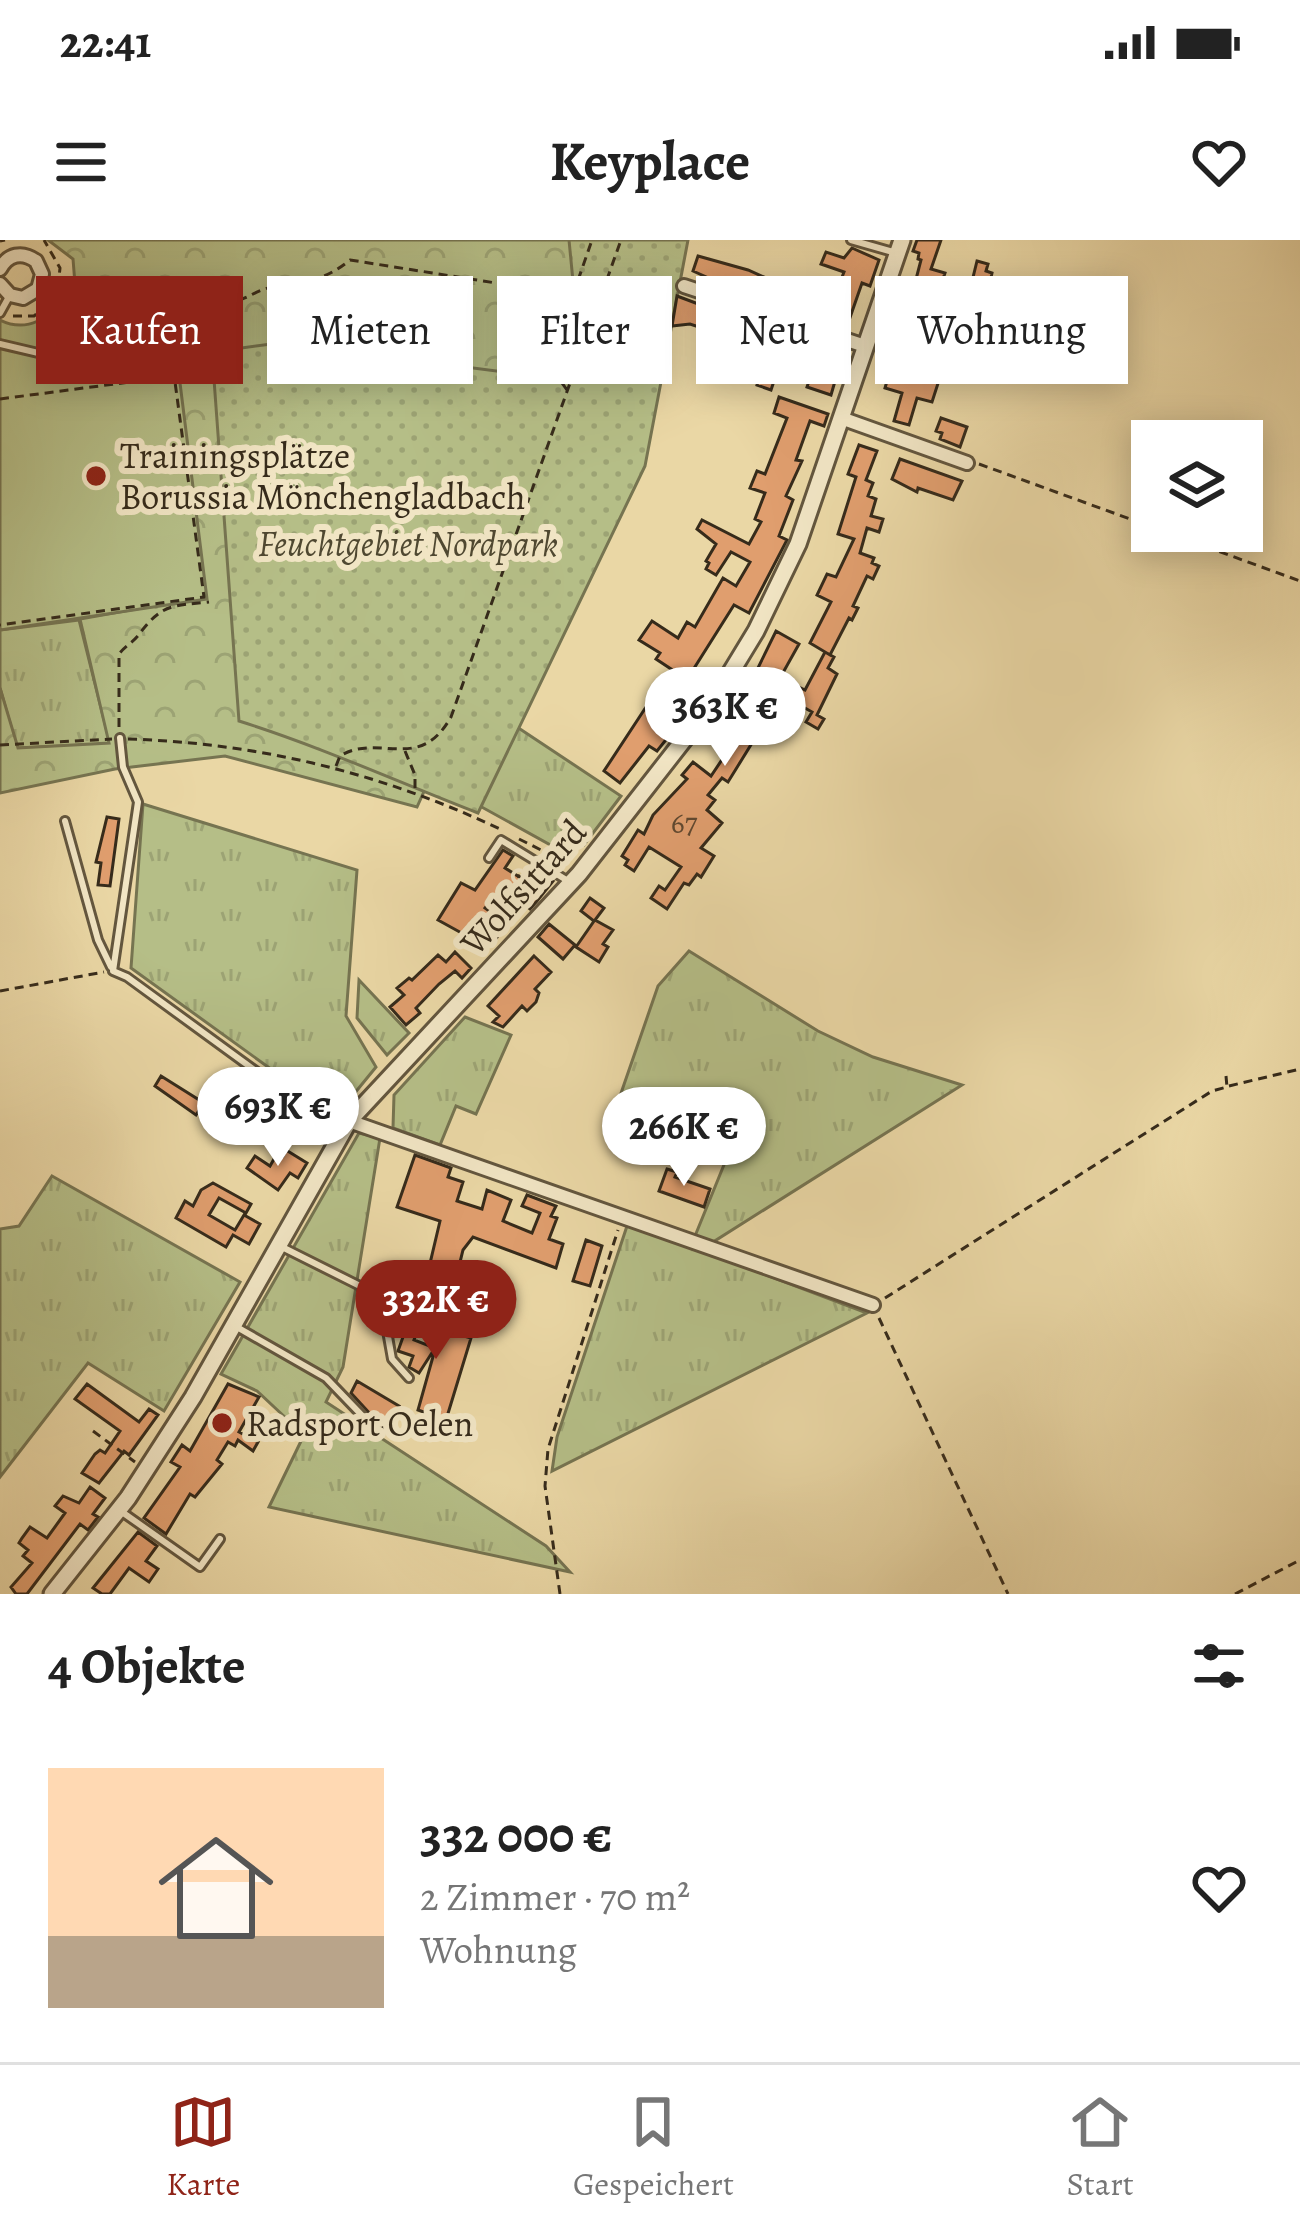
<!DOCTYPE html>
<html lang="de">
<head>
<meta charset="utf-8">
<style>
  body { margin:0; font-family:Alegreya,serif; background:#f6f6f6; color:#222; height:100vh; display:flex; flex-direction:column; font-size:45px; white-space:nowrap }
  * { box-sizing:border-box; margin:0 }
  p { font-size:39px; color:#767676 }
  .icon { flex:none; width:66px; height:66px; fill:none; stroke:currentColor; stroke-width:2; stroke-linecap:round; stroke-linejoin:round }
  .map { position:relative; height:1354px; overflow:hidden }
  .side { display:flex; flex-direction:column; background:#fff; flex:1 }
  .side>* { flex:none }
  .hud { position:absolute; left:36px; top:36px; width:1230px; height:108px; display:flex; gap:24px }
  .tools { position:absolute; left:1131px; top:180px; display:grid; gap:24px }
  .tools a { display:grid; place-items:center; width:132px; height:132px; border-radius:0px; background:#fff; box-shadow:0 6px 30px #0003; font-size:60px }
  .price { position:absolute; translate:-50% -102px; padding:0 27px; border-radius:42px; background:#fff; color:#222; font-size:39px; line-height:78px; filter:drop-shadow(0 3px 6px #0008) }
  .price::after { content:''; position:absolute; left:50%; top:72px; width:36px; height:27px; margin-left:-18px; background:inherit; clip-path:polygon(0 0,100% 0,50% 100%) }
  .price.on { background:#8f2418; color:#fff }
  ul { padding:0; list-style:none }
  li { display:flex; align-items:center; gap:36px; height:300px; padding:0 48px }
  li span { display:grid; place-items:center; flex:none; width:336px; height:240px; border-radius:0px; color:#555 }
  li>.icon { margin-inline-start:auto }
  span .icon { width:144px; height:144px; fill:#fffc; stroke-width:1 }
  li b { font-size:51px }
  h2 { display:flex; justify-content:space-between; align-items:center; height:144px; padding:0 48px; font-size:51px }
  .chip { padding:0 42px; border-radius:0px; background:#fff; box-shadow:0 6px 30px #0003; font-size:42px; line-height:108px }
  .chip.on { background:#8f2418; color:#fff }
  .status { display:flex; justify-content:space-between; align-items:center; height:84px; padding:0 60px; background:#fff; direction:ltr }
  .status svg { height:33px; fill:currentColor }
  header { display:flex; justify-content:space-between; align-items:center; height:156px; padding:0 48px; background:#fff; font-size:54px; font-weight:600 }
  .tab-bar { display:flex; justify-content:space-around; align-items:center; height:168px; border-top:3px solid #e0e0e0; background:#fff; font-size:33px; color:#767676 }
  .tab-bar a { display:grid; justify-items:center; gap:6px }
  .tab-bar .on { color:#8f2418 }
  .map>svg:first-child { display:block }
  .grass { fill:url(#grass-tufts); stroke:#767451; stroke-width:3 }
  .forest { fill:url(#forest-crowns); stroke:#767451; stroke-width:3 }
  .park { fill:url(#park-dots); stroke:#767451; stroke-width:3 }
  .pitch { fill:#b5be87; stroke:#767451; stroke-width:3 }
  .building { fill:#e09e6e; stroke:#362b1b; stroke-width:3 }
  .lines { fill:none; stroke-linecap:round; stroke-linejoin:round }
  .service-casing { stroke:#63563e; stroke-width:12 }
  .minor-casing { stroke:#63563e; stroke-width:18 }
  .tertiary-casing { stroke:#63563e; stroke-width:21 }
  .path { stroke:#362b1b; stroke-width:3; stroke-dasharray:9 6; stroke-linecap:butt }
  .service { stroke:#f1e5c4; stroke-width:6 }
  .minor { stroke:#f1e5c4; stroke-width:12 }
  .tertiary { stroke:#f1e5c4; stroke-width:15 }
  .poi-dot { fill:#8f2418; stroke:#f1e5c4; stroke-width:4.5 }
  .labels { text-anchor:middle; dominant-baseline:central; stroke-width:12; stroke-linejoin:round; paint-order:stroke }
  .number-label { font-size:30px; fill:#604830 }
  .poi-label { font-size:36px; fill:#362b1b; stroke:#f1e5c4; text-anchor:start }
  .park-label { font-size:36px; font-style:italic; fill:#4f4831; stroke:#f1e5c4 }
  .street-label { font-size:36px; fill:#362b1b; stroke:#f1e5c4 }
</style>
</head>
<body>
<div class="status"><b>22:41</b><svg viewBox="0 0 49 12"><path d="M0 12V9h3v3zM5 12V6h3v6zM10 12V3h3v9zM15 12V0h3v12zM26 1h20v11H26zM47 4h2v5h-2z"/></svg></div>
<header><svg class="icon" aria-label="menu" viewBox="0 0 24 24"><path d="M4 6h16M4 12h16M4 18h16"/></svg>Keyplace<svg class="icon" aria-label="heart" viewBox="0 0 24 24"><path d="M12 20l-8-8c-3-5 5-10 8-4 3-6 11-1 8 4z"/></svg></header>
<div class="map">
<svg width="1300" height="1354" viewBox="0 0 1300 1354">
  <defs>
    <pattern id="grass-tufts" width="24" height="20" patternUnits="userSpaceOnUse" patternTransform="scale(3)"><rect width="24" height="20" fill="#b5be87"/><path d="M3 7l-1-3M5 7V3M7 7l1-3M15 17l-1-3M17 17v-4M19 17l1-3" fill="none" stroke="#9ca374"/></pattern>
    <pattern id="forest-crowns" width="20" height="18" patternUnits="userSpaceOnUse" patternTransform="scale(3)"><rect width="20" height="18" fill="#b5be87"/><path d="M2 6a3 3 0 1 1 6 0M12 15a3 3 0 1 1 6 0" fill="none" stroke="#9ca374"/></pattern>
    <pattern id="park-dots" width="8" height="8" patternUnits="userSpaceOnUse" patternTransform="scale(3)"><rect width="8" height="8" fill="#b5be87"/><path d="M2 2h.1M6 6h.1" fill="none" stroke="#9ca374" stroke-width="1.8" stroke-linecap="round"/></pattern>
  </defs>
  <rect width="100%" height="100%" fill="#ead7a5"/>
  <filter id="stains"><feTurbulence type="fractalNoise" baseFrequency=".00167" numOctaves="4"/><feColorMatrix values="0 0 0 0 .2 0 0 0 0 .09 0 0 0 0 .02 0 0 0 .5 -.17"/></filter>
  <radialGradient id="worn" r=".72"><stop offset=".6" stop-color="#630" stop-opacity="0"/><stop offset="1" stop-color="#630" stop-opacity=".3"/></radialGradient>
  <path class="grass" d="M79,380L110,504L17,508L0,448V390Z
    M517,487L621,556L584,605L568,593L556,608L478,565Z
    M143,564L357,630L346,776L376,827L336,876L131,728Z
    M689,711L818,791L873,817L962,845L713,1002L695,996L730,910L619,859L658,746Z
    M359,740L409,793L387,815L357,778Z
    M465,777L511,795L476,874L456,866L440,905L393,888L394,855Z
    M359,893L380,898L343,1127L326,1162L546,1306L570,1332L269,1267L304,1195L257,1151L221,1134Z
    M52,936L240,1042L164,1171L88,1123L0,1237V989L19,986Z
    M628,983L867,1073L552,1231L557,1197Z"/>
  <path class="forest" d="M48,0H673L417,567L225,516L115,529L0,553V448L18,508L109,503L80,379L203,357L76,95L55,69L75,44L73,19Z"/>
  <path class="park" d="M569,0H688L645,226L478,573C400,543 322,507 239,481L212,112L279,103L566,140L579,103Z"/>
  <path class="pitch" d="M55,69L76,95L175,103L207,359L0,390V80C20,90 39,84 55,69Z"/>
  <path class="building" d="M917,0H941L931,29L945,33L943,39L952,41L949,51L941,49L934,81L914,123L942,131L932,162L917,158L909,185L894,181L902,153L885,148L894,117L882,113L886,100L881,98L885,86L897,91L901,79L911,83L921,44L915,43L921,20L918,19L919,13L913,11Z
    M852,8L879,20L870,46L862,43L846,89L825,82L844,32L821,24L826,12L844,18Z
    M698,16L748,30L789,48L786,55L794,57L790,68L749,56L693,31Z
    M977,21L988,24L986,31L992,33L987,55L981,53L978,65L967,62Z
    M677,56L717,71L716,75L791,93L784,113L796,117L793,128L787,126L783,140L775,138L771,150L757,145L769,107L718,89L711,91L690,84L672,86Z
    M808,101L844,110L831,155L807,147L815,123L804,119Z
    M142,120L144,134L81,142L79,128Z
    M779,157L828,174L824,186L810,181L796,220L802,221L786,256L793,260L779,296L787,300L749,373L734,365L664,476L677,486L657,511L649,506L620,543L604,531L671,429L656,419L660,413L639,400L652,381L678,398L687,382L695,387L723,338L736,346L750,322L731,312L716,335L706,329L709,323L706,321L716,304L697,289L702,280L749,304L761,282L755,279L765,253L750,248L757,231L765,234L787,178L774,173Z
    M941,178L967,187L960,207L940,199L942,193L936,191Z
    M859,205L877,211L866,240L873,243L868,256L876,259L871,276L883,279L879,292L867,288L860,313L874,318L872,323L879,326L873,339L867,336L853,366L858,368L852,380L849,378L830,415L810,403L831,362L817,355L827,334L836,337L854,299L838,294L856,237L848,234Z
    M900,219L962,241L953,260L918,248L917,252L892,239Z
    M776,391L799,404L780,438L805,450L825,412L834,417L828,428L837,434L817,475L824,479L818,489L806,482L812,472L789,459L773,486L765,482L728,542L722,538L708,555L715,560L707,570L722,583L701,608L714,616L701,637L697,634L689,645L684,643L667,669L651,658L659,646L665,650L681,627L649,607L634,631L625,625L628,620L622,616L638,590L644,594L653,575L687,539L682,535L693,522L711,536L746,484L734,477Z
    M107,577L119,579L110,646L98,645L101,623L96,622Z
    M503,610L513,616L505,628L521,638L531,627L553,641L537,661L530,669L502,647L485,668L507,684L495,700L481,691L476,701L438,680L461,643L475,650Z
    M590,658L604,668L595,680L613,690L603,704L608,707L599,722L576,707L594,681L581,671Z
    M549,684L575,705L563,719L538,697Z
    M455,712L471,728L462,738L455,731L439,744L416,768L420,773L406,785L390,767L404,755L397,748L409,738L412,740L438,715L446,722Z
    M534,716L551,732L535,749L539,753L536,762L527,771L522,766L503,787L493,782L499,776L488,766Z
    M161,836L204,863L196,875L155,846Z
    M286,910L307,923L298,938L290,933L278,950L247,928L255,916L270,926L278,912L283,916Z
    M415,915L451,928L448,937L463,942L457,961L482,969L487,950L511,960L503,981L532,993L540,973L522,966L527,955L556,966L551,976L557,978L549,999L563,1004L556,1028L473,997L463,1010L451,1059L423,1053L440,981L397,967Z
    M667,929L677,932L675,937L710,949L704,967L659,951Z
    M213,943L251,964L246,973L219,958L209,975L235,990L244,975L260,984L249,1004L233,995L226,1007L176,978L185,961L193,966L201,950Z
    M586,1000L602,1006L590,1046L573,1041Z
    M414,1066L446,1074L444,1081L453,1084L450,1092L471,1098L446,1180L418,1170L443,1081L423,1076L414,1100L435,1108L419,1133L409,1127L413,1116L398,1111Z
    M357,1141L399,1166L384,1189L351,1153Z
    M87,1144L139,1182L149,1169L158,1175L129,1215L124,1211L99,1243L82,1233L95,1214L100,1210L105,1213L120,1191L75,1159Z
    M228,1144L259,1157L239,1192L258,1202L253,1211L238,1200L235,1206L228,1202L217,1220L222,1224L195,1257L190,1254L166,1294L144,1278L180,1227L171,1222L182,1205L190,1211Z
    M90,1247L105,1258L93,1274L98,1277L88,1290L80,1284L27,1354H16L11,1347L32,1323L23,1316L28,1310L19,1303L22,1298L30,1287L47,1298L65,1273L55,1266L63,1256L79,1263Z
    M138,1292L157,1306L146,1321L158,1329L149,1342L129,1328L110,1354H102L93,1348Z"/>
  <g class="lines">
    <g class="service-casing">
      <path id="service" d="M851,0L893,12
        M0,73L10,55
        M0,104L51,116L76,113
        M120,498L123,527L138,562L113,731L127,737L338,891
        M65,581L98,700L111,727
        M489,618L501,600L568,641
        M280,1006L358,1045L477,1074
        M361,1048L384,1074L392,1119L409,1138
        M235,1086L326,1138L375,1189
        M122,1272L200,1327L220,1299"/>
    </g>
    <g class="minor-casing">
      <path id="minor" d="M0,29C8,14 22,11 36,21L42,34L38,49L23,58L10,55L0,44
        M684,46L865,106
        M841,178L967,223
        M349,881L873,1065"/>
    </g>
    <g class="tertiary-casing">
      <path id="tertiary" d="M52,1354L128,1258L193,1157L349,881L579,634L711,465L756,391L798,304L902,0"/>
    </g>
    <path class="path" d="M0,1L5,0
      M59,50L88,88L176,98C191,96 196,86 207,77C219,67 237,62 251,55C289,35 309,53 350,20L572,55
      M13,76H34L57,56L60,28L44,0
      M567,150L550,126L551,118L592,0
      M0,159L168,137L175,142L204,357L0,385
      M979,224L1152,287
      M1163,291L1300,341
      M119,487V414C125,406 135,401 140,393C163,363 173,366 209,362
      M128,499C259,503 381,533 500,589
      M0,505L112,499
      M405,511L415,535V552
      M336,526L340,516C379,492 419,534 451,477L621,0
      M519,599L569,624
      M0,751L104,732
      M1229,846L1300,829
      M885,1058L1212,851L1227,847L1226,836
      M879,1078L1008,1354
      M93,1191L135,1222
      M560,1354L545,1246L548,1209L618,990
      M1235,1354L1300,1320"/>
    <use href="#service" class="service"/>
    <use href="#minor" class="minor"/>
    <use href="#tertiary" class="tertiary"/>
  </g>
  <g class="poi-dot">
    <circle cx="96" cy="236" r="12"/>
    <circle cx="222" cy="1183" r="12"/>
  </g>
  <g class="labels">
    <g class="number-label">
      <text x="684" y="583">67</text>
    </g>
    <g class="poi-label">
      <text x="120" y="215">Trainingsplätze<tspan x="120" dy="41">Borussia Mönchengladbach</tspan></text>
      <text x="246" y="1183">Radsport Oelen</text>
    </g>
    <g class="park-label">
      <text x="408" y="303">Feuchtgebiet Nordpark</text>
    </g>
    <g class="street-label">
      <text transform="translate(523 647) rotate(-48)">Wolfsittard</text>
    </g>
  </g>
  <rect width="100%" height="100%" filter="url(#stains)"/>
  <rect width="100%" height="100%" fill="url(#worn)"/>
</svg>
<div class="tools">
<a><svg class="icon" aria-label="layers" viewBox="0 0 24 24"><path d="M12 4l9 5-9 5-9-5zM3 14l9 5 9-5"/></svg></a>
</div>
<b class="price" style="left:725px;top:529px">363K €</b>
<b class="price" style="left:278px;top:929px">693K €</b>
<b class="price" style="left:684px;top:949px">266K €</b>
<b class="price on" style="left:436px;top:1122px">332K €</b>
<div class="hud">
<a class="chip on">Kaufen</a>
<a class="chip">Mieten</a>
<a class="chip">Filter</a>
<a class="chip">Neu</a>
<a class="chip">Wohnung</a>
</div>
</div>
<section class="side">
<h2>4 Objekte<svg class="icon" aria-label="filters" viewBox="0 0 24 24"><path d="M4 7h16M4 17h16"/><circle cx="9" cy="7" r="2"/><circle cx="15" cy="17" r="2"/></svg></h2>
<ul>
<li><span style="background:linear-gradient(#ffd9b3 70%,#b9a48a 0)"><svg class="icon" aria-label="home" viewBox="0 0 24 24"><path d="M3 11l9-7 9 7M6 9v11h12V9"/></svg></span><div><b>332 000 €</b><p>2 Zimmer · 70 m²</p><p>Wohnung</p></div><svg class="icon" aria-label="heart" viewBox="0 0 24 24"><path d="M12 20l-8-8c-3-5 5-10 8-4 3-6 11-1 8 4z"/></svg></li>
</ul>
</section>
<nav class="tab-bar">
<a class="on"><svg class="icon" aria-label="map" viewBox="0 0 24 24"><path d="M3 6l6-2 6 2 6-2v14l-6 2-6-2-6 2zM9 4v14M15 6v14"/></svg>Karte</a>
<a><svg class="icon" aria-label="saved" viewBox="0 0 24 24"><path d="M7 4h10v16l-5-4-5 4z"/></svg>Gespeichert</a>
<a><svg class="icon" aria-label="home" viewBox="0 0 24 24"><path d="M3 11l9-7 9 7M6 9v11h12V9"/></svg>Start</a>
</nav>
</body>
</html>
